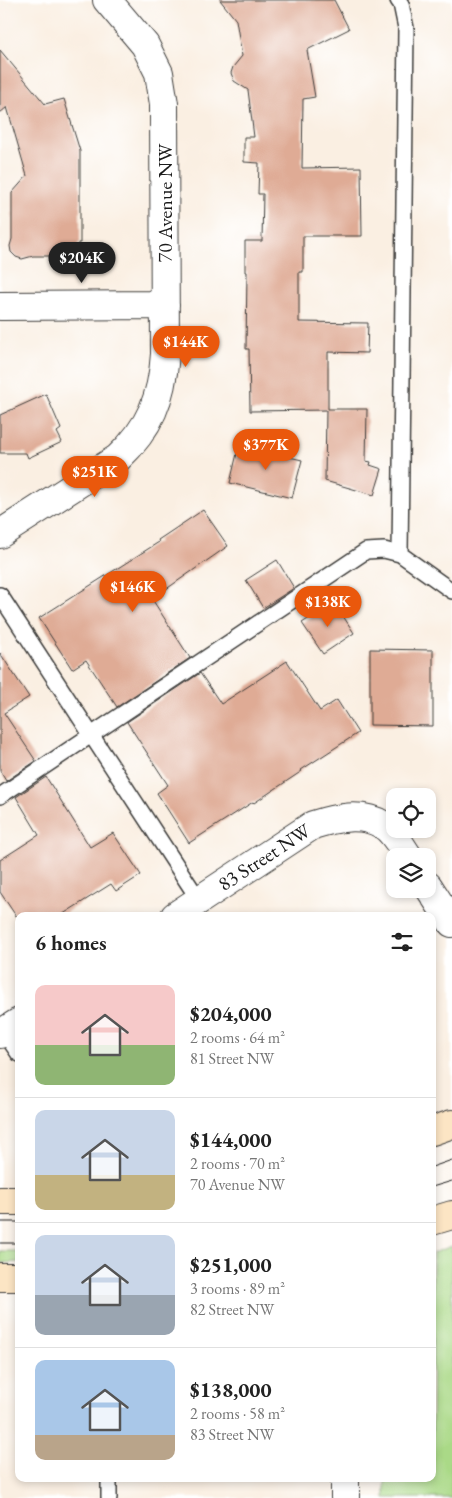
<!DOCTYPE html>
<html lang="en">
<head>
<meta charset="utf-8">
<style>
  body { margin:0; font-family:"EB Garamond",serif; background:#f2f2f2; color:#222; height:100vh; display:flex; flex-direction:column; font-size:19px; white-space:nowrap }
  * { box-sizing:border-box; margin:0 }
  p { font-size:16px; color:#767676 }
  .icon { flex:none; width:28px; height:28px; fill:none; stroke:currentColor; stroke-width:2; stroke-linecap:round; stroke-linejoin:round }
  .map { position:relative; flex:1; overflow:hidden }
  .details { position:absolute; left:15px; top:912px; width:421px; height:570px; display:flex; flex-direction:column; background:#fff; border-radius:10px; box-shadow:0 2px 8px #0003 }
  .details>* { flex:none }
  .controls { position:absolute; left:386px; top:788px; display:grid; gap:10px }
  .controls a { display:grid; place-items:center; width:50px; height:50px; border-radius:10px; background:#fff; box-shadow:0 2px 8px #0003; font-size:25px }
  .price { position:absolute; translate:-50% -42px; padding:0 11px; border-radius:18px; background:#ea580c; color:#fff; font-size:16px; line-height:32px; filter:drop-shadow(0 1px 2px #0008) }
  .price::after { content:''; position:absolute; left:50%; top:30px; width:15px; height:11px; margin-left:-8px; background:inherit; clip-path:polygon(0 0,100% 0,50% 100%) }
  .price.selected { background:#222; color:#fff }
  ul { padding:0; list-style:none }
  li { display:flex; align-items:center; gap:15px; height:125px; padding:0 20px }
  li+li { border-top:1px solid #e0e0e0 }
  li span { display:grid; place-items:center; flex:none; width:140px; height:100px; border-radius:10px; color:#555 }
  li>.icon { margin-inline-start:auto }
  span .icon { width:60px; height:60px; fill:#fffc; stroke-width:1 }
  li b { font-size:21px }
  h2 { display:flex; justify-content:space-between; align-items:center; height:60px; padding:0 20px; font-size:21px }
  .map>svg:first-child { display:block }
  .green { fill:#aad987; stroke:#637a52 }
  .building { fill:#dfab95 }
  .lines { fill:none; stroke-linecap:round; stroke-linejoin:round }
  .service-casing { stroke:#3d3c3a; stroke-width:18 }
  .minor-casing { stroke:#3d3c3a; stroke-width:30 }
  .secondary-casing { stroke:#3d3c3a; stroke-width:30 }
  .service { stroke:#fff; stroke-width:15 }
  .minor { stroke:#fff; stroke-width:28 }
  .secondary { stroke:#fce5c4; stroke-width:28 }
  .tram { stroke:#1c1c1c; stroke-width:1 }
  .labels { text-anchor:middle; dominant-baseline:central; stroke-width:5; stroke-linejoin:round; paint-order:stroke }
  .street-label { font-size:20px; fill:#1c1c1c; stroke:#fff }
</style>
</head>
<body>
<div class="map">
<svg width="452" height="1498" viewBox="0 0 452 1498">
  <rect width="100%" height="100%" fill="#fff"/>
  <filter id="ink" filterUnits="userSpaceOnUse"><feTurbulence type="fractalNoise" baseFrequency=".02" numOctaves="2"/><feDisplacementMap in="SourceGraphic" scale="10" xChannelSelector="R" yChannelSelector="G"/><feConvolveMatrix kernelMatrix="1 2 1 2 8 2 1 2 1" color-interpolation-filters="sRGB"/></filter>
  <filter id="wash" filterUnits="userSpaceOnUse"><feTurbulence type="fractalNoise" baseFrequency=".0096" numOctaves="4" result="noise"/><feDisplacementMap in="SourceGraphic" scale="20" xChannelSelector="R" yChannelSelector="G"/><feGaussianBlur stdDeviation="1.12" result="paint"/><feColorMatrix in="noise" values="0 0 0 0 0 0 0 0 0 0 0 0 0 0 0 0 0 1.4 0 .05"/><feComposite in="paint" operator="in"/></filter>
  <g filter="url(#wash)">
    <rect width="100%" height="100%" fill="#faefe2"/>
    <path class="green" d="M452,1246V1498H385V1479H432L433,1253Z
      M0,1251H19V1262L0,1263Z"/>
    <g id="blocks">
      <path class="building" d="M220,0H334L349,29L307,50L315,97L303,99L302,168L361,167L362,236H303V272H299V322L368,323L367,353L328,352V409H367L366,461L371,462L370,465L382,469L374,495L325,481L326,410L250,411L249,349H246L247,272H245V241H262L263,194H258L259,163L244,162V137H254L248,90L234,81L231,73L233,67L242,56L236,20Z
        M0,50L45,104L64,99L80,151V243H78V256H33L22,259L16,257L11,252L10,246L12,239V193L27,176L7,107L0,113Z
        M46,394L61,429L57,432L62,442L28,458L26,453H0V415Z
        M239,445L302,460L292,498L230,483Z
        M203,510L228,546L152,599L190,658L117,707L86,660L72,669L39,618L159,542L158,540Z
        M277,560L294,588L263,608L246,580Z
        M334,602L354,633L323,654L302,623Z
        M370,649L433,650V726L370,725Z
        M0,653L29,697L4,713L36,761L6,781L0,771Z
        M287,661L320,711L337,700L358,733L301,770L302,771L254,803L253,802L189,843L157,793L168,785L127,722L200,673L221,704Z
        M46,777L90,847L113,833L141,875L116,891L111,884L60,916H16L0,892V860L39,835L16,797Z"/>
    </g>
  </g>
  <g filter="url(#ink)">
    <use href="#blocks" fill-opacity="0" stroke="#3d3c3a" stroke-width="1"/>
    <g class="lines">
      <g class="service-casing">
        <path id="service" d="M398,0L401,4L406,28L400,554
          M0,595L199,900
          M0,796L366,551L384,550L400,554L452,591
          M4,1032L19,1054
          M109,1498V1479"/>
      </g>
      <g class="minor-casing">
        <path id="minor" d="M0,306L165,305
          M0,534L118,458C150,428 162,398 165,354L164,104L159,73L145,45L107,0
          M428,886L452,923
          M175,916L313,825C335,818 362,812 383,825C394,832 401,846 408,856
          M0,1034L19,1022
          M345,1479V1498"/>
      </g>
      <g class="secondary-casing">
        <path id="secondary" d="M432,1131L452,1124
          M0,1201H19
          M432,1221L452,1215
          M0,1277H19"/>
      </g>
      <use href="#service" class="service"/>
      <use href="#minor" class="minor"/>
      <use href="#secondary" class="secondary"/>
      <path class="tram" d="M432,1167L452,1160
        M432,1187L452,1181
        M0,1222H19
        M0,1243H19"/>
    </g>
  </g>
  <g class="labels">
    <g class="street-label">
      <text transform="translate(165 203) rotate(-90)">70 Avenue NW</text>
      <text transform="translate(264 857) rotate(-33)">83 Street NW</text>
    </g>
  </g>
</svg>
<div class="controls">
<a><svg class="icon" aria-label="locate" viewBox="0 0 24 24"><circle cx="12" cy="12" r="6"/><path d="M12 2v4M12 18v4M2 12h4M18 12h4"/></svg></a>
<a><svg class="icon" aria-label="layers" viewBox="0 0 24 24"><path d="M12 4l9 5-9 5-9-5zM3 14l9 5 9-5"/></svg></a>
</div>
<b class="price selected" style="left:82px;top:284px">$204K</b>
<b class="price" style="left:186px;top:368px">$144K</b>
<b class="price" style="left:266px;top:471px">$377K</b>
<b class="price" style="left:95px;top:498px">$251K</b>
<b class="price" style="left:133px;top:613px">$146K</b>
<b class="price" style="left:328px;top:628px">$138K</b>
<section class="details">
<h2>6 homes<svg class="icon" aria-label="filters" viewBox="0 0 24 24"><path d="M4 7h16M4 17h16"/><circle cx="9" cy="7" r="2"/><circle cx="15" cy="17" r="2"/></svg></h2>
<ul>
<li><span style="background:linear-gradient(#f6c9c9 60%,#8fb573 0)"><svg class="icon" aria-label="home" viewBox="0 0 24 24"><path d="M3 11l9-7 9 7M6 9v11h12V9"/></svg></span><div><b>$204,000</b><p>2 rooms · 64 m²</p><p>81 Street NW</p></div></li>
<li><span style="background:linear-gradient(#c9d6e8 65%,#c2b280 0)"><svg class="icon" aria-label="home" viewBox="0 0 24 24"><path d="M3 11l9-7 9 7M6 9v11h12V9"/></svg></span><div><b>$144,000</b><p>2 rooms · 70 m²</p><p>70 Avenue NW</p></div></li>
<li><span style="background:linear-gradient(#c9d6e8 60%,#9aa5b1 0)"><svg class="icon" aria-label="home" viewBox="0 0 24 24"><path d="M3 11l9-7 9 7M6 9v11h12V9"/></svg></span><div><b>$251,000</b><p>3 rooms · 89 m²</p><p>82 Street NW</p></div></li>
<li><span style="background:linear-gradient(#a9c7e8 75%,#b9a48a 0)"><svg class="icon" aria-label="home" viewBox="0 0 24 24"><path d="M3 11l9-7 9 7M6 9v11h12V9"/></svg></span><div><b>$138,000</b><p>2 rooms · 58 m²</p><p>83 Street NW</p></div></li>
</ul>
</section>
</div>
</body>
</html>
